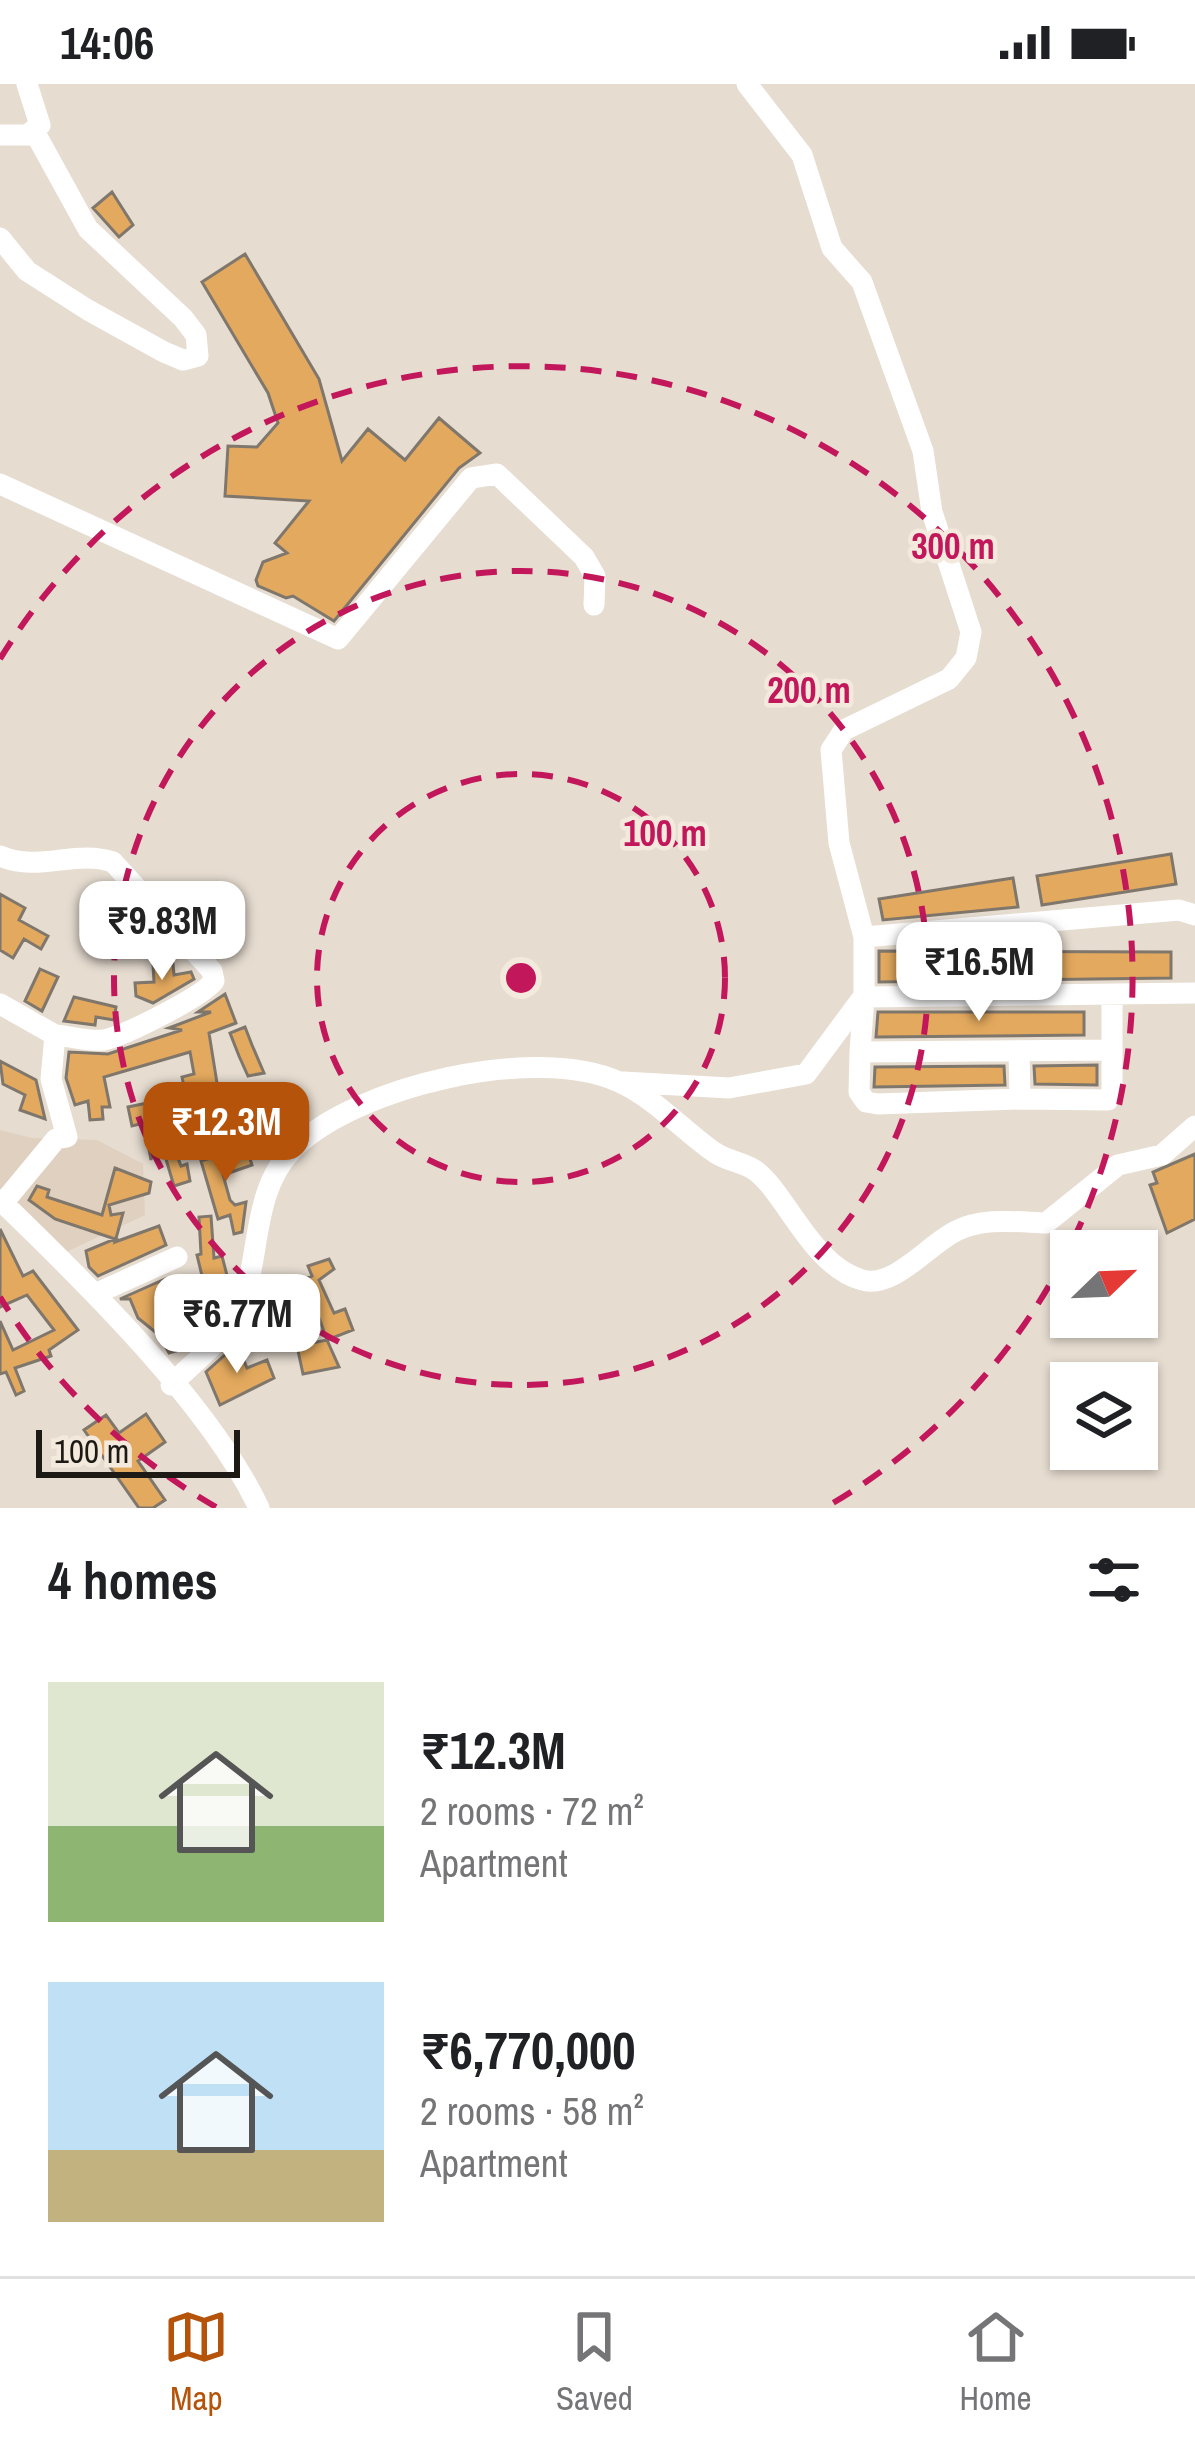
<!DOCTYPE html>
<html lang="en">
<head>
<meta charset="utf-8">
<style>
  body { margin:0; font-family:"Archivo Narrow",sans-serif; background:#f6f6f6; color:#202124; height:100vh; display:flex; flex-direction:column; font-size:45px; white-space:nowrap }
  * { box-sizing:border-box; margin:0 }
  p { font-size:39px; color:#757577 }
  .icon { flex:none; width:66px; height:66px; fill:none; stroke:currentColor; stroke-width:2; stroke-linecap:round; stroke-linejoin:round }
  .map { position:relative; height:1424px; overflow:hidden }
  .panel { display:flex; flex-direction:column; background:#fff; flex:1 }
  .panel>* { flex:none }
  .needle { width:78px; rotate:67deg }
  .buttons { position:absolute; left:1050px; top:1146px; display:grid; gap:24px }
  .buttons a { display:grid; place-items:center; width:108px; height:108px; border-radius:0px; background:#fff; box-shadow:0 3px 9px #0004; font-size:60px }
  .scale { position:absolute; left:36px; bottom:30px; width:204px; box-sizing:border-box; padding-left:12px; border:6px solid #1d1a16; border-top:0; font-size:33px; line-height:42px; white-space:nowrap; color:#1d1a16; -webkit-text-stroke:9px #f4e9dd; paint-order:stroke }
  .price { position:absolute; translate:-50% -102px; padding:0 27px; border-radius:24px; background:#fff; color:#222; font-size:39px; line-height:78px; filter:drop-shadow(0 3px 6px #0008) }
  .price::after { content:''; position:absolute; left:50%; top:72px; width:36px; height:27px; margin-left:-18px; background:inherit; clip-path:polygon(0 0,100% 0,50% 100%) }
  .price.active { background:#b45309; color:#fff }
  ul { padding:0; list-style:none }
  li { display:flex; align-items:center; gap:36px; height:300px; padding:0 48px }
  li span { display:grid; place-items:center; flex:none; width:336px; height:240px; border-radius:0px; color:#555 }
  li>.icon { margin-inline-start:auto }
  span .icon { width:144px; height:144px; fill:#fffc; stroke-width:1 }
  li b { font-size:51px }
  h2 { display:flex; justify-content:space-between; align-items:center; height:144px; padding:0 48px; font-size:51px }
  .status { display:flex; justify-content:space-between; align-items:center; height:84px; padding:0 60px; background:#fff; direction:ltr }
  .status svg { height:33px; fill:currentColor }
  .dock { display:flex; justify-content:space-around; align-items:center; height:168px; border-top:3px solid #e0e0e0; background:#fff; font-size:33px; color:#757577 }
  .dock a { display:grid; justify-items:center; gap:6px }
  .dock .active { color:#b45309 }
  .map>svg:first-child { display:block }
  .built { fill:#dfd0bf }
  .building { fill:#e3a95e; stroke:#80776c; stroke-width:3 }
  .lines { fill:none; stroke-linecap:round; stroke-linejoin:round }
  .minor { stroke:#fff; stroke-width:21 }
  .ring { fill:none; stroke:#c2185b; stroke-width:6; stroke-dasharray:21 15 }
  .centre { fill:#c2185b; stroke:#f4e9dd; stroke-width:6 }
  .ring-label { font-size:36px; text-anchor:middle; font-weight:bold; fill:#c2185b; stroke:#f4e9dd; stroke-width:9; stroke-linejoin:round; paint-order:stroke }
</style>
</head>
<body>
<div class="status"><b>14:06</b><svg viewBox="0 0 49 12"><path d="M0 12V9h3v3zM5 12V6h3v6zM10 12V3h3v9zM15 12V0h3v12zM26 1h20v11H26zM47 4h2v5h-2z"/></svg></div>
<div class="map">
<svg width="1195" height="1424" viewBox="0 0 1195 1424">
  <rect width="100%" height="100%" fill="#e6dcd0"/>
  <path class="built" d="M0,1046L32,1054L97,1056L143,1080L145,1131L66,1168L0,1109Z"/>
  <path class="building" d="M112,108L133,141L119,153L93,124Z
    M245,170L319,295L342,377L368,345L405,376L439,334L480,369L459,384L334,537L293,512L286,514L258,502L256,496L263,478L287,469L275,459L309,417L225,412L228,362L257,363L278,339L268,309L202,198Z
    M1171,770L1176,800L1042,821L1037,792Z
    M1013,794L1018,823L883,836L879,815Z
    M0,810L25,824L19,836L48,852L41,865L24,855L13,874L0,866Z
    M879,867L1171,868V894L879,898Z
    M173,880L174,891L191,888L194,895L153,919L136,912L135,899L154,898L153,881Z
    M40,885L58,893L42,927L25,917Z
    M225,910L236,939L209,949L217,999L195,1003L197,1010L186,1012L182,993L194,990L190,968L104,993L110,1023H102L103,1035L90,1036L88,1017L75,1021L66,994L69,968L108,970L182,946L169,944L211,928H198Z
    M74,913L116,923L114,936L96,933L95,941L64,937Z
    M878,928H1084V951L876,953Z
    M245,943L252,961L264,989L248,992L239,972L230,949Z
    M0,977L36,996L45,1035L20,1026L25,1011L3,1000Z
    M1097,981V1001L1035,1000L1034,982Z
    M1004,982L1005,1001L874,1003L875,983Z
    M260,1006L266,1019L252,1026L257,1034L195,1057L193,1051L184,1054L186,1070L178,1074L181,1082L187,1080L190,1097L174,1102L157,1045L151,1076L144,1039L132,1042L128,1023L152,1018L154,1029L165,1026L168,1040Z
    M246,1062L252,1081L223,1091L230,1116L235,1121L246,1118L242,1148L234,1150L230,1131L218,1135L201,1077Z
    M1195,1070V1135L1167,1149L1150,1101L1157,1099L1153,1088Z
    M115,1084L151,1098L149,1109L109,1121L111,1131L123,1129L115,1158L159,1142L166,1161L98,1192L89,1183L86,1167L115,1155L55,1135L29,1116L37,1102L49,1106L47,1113L102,1131Z
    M211,1132L214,1174L222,1172L231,1207L195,1213L203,1250L190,1263L169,1269L159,1251L138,1234L130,1215H120L165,1195L169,1209L203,1196L197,1171L201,1170L199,1133Z
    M0,1145L23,1192L33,1187L78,1246L49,1266L51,1272L15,1284L24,1307L16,1311L6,1288L0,1290V1237L13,1266L54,1246L27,1211L0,1223Z
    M329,1175L334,1185L319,1196L334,1229L345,1225L353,1246L327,1256L305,1195L312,1192L308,1182Z
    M327,1256L339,1283L303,1290L297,1262Z
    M237,1260L247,1284L267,1276L274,1294L220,1321L206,1288Z
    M146,1330L165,1358L138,1377L165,1416L153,1424H139L84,1346L106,1331L119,1349Z"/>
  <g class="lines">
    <path class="minor" d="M747,0L802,71L832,164L862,198L923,367L932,428L971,548L966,574L949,595L844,646L831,666L839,759L864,853
      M0,51H27L40,41L27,0
      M0,154L27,187L88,226L164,268L183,276L198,272L196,251L183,234L88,145L34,47
      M0,400L338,555L471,394L497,390L584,473L595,492L594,521
      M0,772C39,789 75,765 113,778L212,887L214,897C202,913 124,952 104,956C90,958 70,952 55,951
      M1195,831L1179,826L864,853V913L1195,909
      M864,913L860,968L1111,966
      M0,920L55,951L51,995L67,1053L56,1055L3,1119
      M860,968L859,1008L866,1018L878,1020L1020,1015L1019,967
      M623,998L729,1004L806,990L863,913
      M1020,1015L1108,1016L1112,1007V911
      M0,1116C83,1196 211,1321 259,1424
      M95,1210L177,1173
      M171,1301C194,1277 232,1251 243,1219C260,1169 253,1105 293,1065C356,1002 536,960 619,998C653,1013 684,1047 714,1068C726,1077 744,1078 756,1087C787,1111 812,1182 862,1196C894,1205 929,1160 956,1147C983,1133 1016,1138 1046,1139L1118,1081L1162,1071L1195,1042"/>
  </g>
  <g class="ring">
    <circle cx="521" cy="894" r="204"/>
    <circle cx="521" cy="894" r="407"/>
    <path d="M216 1423A611 611 0 0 1 0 1213M0 575A611 611 0 1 1 826 1423"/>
  </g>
  <circle cx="521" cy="894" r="18" class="centre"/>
  <g class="ring-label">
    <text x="953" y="475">300 m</text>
    <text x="809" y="619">200 m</text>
    <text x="665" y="762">100 m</text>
  </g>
</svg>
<div class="buttons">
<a><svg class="needle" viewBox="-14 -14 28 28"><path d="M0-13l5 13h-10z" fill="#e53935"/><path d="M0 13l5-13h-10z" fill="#757577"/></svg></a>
<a><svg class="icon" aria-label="layers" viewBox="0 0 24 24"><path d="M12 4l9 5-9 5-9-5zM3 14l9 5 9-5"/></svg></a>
</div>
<div class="scale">100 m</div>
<b class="price" style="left:162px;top:899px">₹9.83M</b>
<b class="price" style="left:979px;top:940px">₹16.5M</b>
<b class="price active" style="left:226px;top:1100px">₹12.3M</b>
<b class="price" style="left:237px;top:1292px">₹6.77M</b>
</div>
<section class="panel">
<h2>4 homes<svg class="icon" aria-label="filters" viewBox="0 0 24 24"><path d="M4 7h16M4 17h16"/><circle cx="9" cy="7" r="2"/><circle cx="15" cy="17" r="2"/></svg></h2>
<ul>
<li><span style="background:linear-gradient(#dfe7d0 60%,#8fb573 0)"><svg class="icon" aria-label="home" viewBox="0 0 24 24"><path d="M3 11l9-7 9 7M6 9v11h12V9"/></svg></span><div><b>₹12.3M</b><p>2 rooms · 72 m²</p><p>Apartment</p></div></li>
<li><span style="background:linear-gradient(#bfe0f5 70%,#c2b280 0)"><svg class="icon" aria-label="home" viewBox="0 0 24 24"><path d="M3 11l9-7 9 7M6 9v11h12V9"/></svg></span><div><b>₹6,770,000</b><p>2 rooms · 58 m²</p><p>Apartment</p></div></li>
</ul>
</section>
<nav class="dock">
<a class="active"><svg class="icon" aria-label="map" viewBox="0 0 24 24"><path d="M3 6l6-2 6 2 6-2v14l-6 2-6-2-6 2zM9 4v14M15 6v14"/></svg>Map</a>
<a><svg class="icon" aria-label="saved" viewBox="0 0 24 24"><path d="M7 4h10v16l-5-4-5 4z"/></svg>Saved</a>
<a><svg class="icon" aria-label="home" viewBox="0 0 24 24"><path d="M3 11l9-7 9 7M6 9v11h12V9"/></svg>Home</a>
</nav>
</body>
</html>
